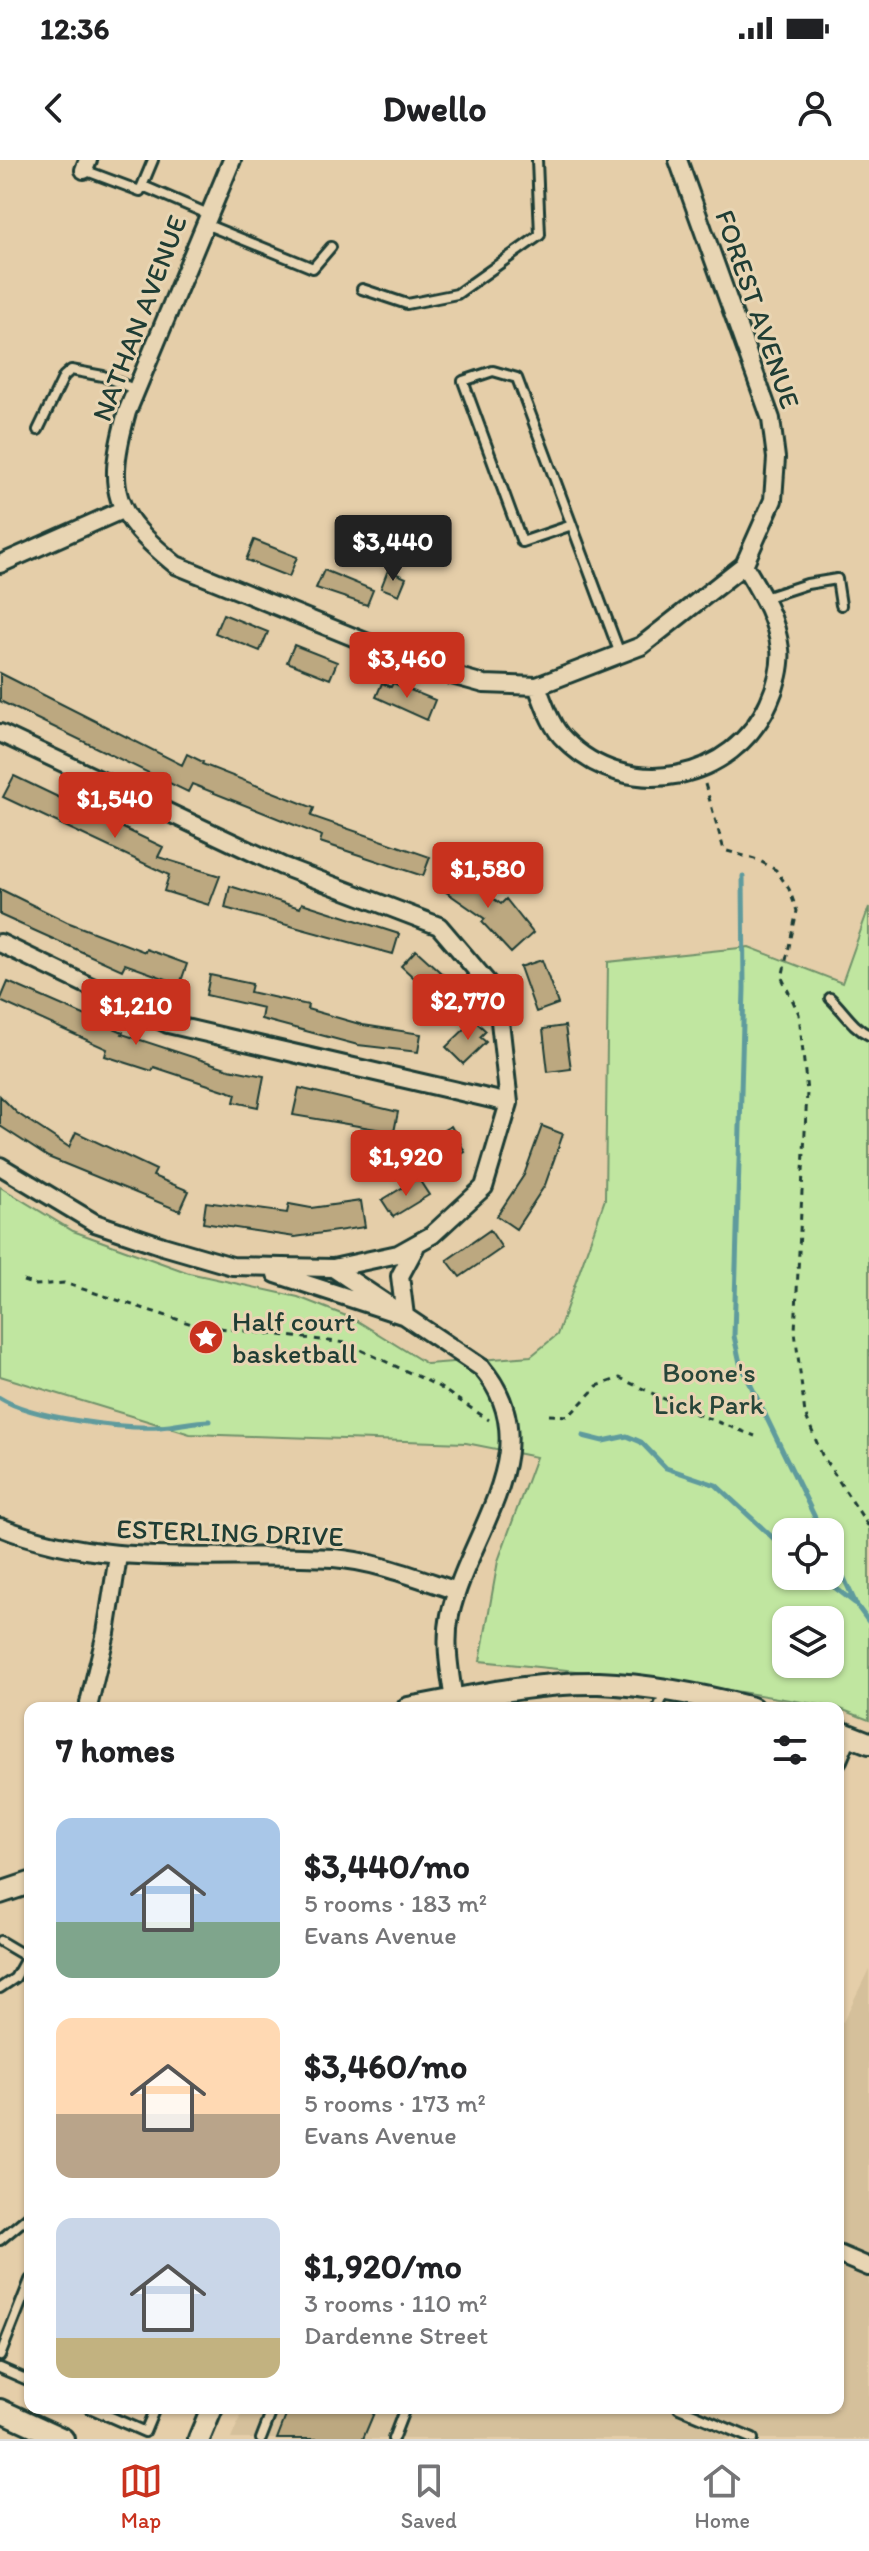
<!DOCTYPE html>
<html lang="en">
<head>
<meta charset="utf-8">
<style>
  body { margin:0; font-family:Itim,sans-serif; background:#f2f2f2; color:#202124; height:100vh; display:flex; flex-direction:column; font-size:30px; white-space:nowrap }
  * { box-sizing:border-box; margin:0 }
  p { font-size:26px; color:#757577 }
  .icon { flex:none; width:44px; height:44px; fill:none; stroke:currentColor; stroke-width:2; stroke-linecap:round; stroke-linejoin:round }
  .map { position:relative; flex:1; overflow:hidden }
  .details { position:absolute; left:24px; top:1542px; width:820px; height:712px; display:flex; flex-direction:column; background:#fff; border-radius:16px; box-shadow:0 2px 6px #0004 }
  .details>* { flex:none }
  .controls { position:absolute; left:772px; top:1358px; display:grid; gap:16px }
  .controls a { display:grid; place-items:center; width:72px; height:72px; border-radius:16px; background:#fff; box-shadow:0 2px 6px #0004; font-size:40px }
  .price { position:absolute; translate:-50% -68px; padding:0 18px; border-radius:8px; background:#c8321e; color:#fff; font-size:26px; line-height:52px; filter:drop-shadow(0 2px 4px #0008) }
  .price::after { content:''; position:absolute; left:50%; top:48px; width:24px; height:18px; margin-left:-12px; background:inherit; clip-path:polygon(0 0,100% 0,50% 100%) }
  .price.active { background:#222; color:#fff }
  ul { padding:0; list-style:none }
  li { display:flex; align-items:center; gap:24px; height:200px; padding:0 32px }
  li span { display:grid; place-items:center; flex:none; width:224px; height:160px; border-radius:16px; color:#555 }
  li>.icon { margin-inline-start:auto }
  span .icon { width:96px; height:96px; fill:#fffc; stroke-width:1 }
  li b { font-size:34px }
  h2 { display:flex; justify-content:space-between; align-items:center; height:96px; padding:0 32px; font-size:34px }
  .status { display:flex; justify-content:space-between; align-items:center; height:56px; padding:0 40px; background:#fff; direction:ltr }
  .status svg { height:22px; fill:currentColor }
  header { display:flex; justify-content:space-between; align-items:center; height:104px; padding:0 32px; background:#fff; font-size:36px; font-weight:800 }
  .tabs { display:flex; justify-content:space-around; align-items:center; height:112px; border-top:2px solid #e0e0e0; background:#fff; font-size:22px; color:#757577 }
  .tabs a { display:grid; justify-items:center; gap:4px }
  .tabs .active { color:#c8321e }
  .map>svg:first-child { display:block }
  .built { fill:#d5c09b }
  .green { fill:#c0e6a0; stroke:#70926a; stroke-width:2; fill-rule:evenodd }
  .lines { fill:none; stroke-linecap:round; stroke-linejoin:round }
  .stream { stroke:#5f9b9d; stroke-width:5 }
  .building { fill:#bca880; stroke:#1f3d34; stroke-width:2 }
  .service-casing { stroke:#1f3d34; stroke-width:14 }
  .minor-casing { stroke:#1f3d34; stroke-width:22 }
  .tertiary-casing { stroke:#1f3d34; stroke-width:26 }
  .path { stroke:#1f3d34; stroke-width:3; stroke-dasharray:6 6; stroke-linecap:butt }
  .service { stroke:#e8d5b3; stroke-width:8 }
  .minor { stroke:#e8d5b3; stroke-width:16 }
  .tertiary { stroke:#e8d5b3; stroke-width:20 }
  .labels { text-anchor:middle; dominant-baseline:central; stroke-width:6; stroke-linejoin:round; paint-order:stroke }
  .street-label { font-size:28px; fill:#1f3d34; stroke:#e8d5b3 }
  .poi-label { font-size:28px; fill:#1f3d34; stroke:#e8d5b3; text-anchor:start }
  .park-label { font-size:28px; fill:#274539; stroke:#e8d5b3 }
</style>
</head>
<body>
<div class="status"><b>12:36</b><svg viewBox="0 0 49 12"><path d="M0 12V9h3v3zM5 12V6h3v6zM10 12V3h3v9zM15 12V0h3v12zM26 1h20v11H26zM47 4h2v5h-2z"/></svg></div>
<header><svg class="icon" aria-label="back" viewBox="0 0 24 24"><path d="M15 5l-7 7 7 7"/></svg>Dwello<svg class="icon" aria-label="person" viewBox="0 0 24 24"><circle cx="12" cy="8" r="4"/><path d="M4 21q1-7 8-7t8 7"/></svg></header>
<div class="map">
<svg width="869" height="2279" viewBox="0 0 869 2279">
  <rect width="100%" height="100%" fill="#e5cea9"/>
  <filter id="ink" filterUnits="userSpaceOnUse"><feTurbulence type="fractalNoise" baseFrequency=".0125" numOctaves="2"/><feDisplacementMap in="SourceGraphic" scale="16" xChannelSelector="R" yChannelSelector="G"/><feConvolveMatrix kernelMatrix="1 2 1 2 8 2 1 2 1" color-interpolation-filters="sRGB"/></filter>
  <g filter="url(#ink)">
    <path class="built" d="M869,1809V2279H231L244,2248H838V1860L843,1862Z"/>
    <path class="green" d="M869,747V1560L838,1548L674,1521L480,1501L498,1401L536,1297L466,1283L190,1274L0,1216V1027L73,1071L189,1113L298,1137L354,1159L427,1204L531,1196L557,1175L605,1039L608,802L749,787L842,823ZM786,1372H830V1416H786ZM786,1460H830V1504H786Z"/>
    <g class="lines">
      <path class="stream" d="M743,716L744,828L734,1176L740,1203L822,1372
        M0,1238C31,1258 123,1269 160,1267C177,1266 193,1261 210,1261
        M583,1276L603,1281L627,1276L641,1282L666,1308L716,1325L786,1390
        M830,1388L855,1442
        M820,1416L855,1443L869,1462"/>
    </g>
    <path class="building" d="M254,380L297,397L289,417L246,400Z
      M324,410L373,430L367,445L316,428Z
      M388,410L406,418L399,435L381,428Z
      M223,454L268,472L260,491L215,473Z
      M294,485L337,502L330,519L287,502Z
      M0,513L182,605L187,594L203,602L202,604L314,648L311,656L430,697L423,716L320,682L322,676L192,624L188,632L0,541Z
      M382,523L391,527L393,523L435,540L427,560L376,537Z
      M14,616L163,687L158,697L220,716L209,745L164,731L169,715L3,637Z
      M449,707L501,744L506,739L533,773L511,793L482,762L485,759L436,725Z
      M230,726L300,748L302,743L399,774L393,794L225,748Z
      M0,729L67,762L145,792L146,789L187,804L180,824L125,804L122,810L0,755Z
      M416,790L449,820L434,836L401,806Z
      M542,800L558,844L536,852L520,807Z
      M210,815L252,824L250,832L308,845L307,849L363,865L421,874L418,892L358,885L261,859L263,848L206,835Z
      M8,822L123,872L122,874L229,909L264,916L258,947L234,942L236,934L154,907L152,911L105,896L107,889L0,841Z
      M474,860L486,871L480,877L486,882L463,904L446,887Z
      M565,866L571,909L548,912L543,869Z
      M299,928L398,952L394,972L293,955Z
      M0,936L17,953L69,987L76,972L156,1010L153,1016L189,1031L180,1051L48,997L0,966Z
      M451,966L465,992L445,1003L431,977Z
      M542,966L563,974L545,1025L516,1069L497,1056L524,1015Z
      M418,1018L429,1035L393,1057L382,1040Z
      M361,1041L365,1067L295,1077L203,1063L206,1042L287,1053L289,1044L311,1048Z
      M490,1070L502,1088L460,1117L447,1100Z
      M289,2248H376L363,2279H277Z"/>
    <g class="lines">
      <g class="service-casing">
        <path id="service" d="M84,10L140,31L153,0
          M143,26L208,54
          M205,64L313,108L331,87
          M362,129L407,144L457,134L540,75L537,0
          M38,270L64,216L71,210L103,216L136,230
          M572,365L522,382L463,221L493,211L517,218C551,310 586,402 620,494
          M764,438L807,424L837,419L841,445
          M830,838C844,851 852,867 869,875
          M658,1548L666,1530
          M0,1781L27,1797L15,1818L0,1828
          M0,2080L30,2055
          M0,2196L30,2120
          M0,2208L30,2221
          M90,2248L145,2272L155,2248
          M679,2248L753,2279
          M261,2279L273,2248
          M393,2279L405,2248"/>
      </g>
      <g class="minor-casing">
        <path id="minor" d="M232,0L127,252C105,332 113,353 176,405L437,511L484,524L537,526L641,486L744,405L773,340L776,298L771,259L678,0
          M84,10L88,0
          M0,404L122,350
          M537,526C544,544 551,567 565,580C627,643 734,622 769,542C776,527 782,505 780,489C776,456 760,432 744,405
          M0,573L282,706L439,766L497,834L509,943L484,1027L432,1075L398,1094L333,1108L232,1106L163,1086L95,1063L0,1006
          M0,783L168,864L509,943
          M333,1108L482,1208C550,1289 469,1371 450,1455C444,1484 450,1512 454,1541
          M276,1114L405,1156L400,1116L415,1088
          M0,1367C109,1411 219,1391 333,1398C375,1401 417,1418 457,1431
          M89,1543L106,1473L118,1396
          M838,1600L849,1574
          M838,2094L869,2107"/>
      </g>
      <g class="tertiary-casing">
        <path id="tertiary" d="M408,1548C470,1537 535,1522 599,1523C650,1525 702,1535 752,1548
          M838,1571L869,1583
          M0,1733L30,1723
          M0,2250L63,2279
          M199,2279L212,2248"/>
      </g>
      <path class="path" d="M705,624L724,690L758,700L776,710L789,729L797,751L782,818L799,854L807,932L795,1171L805,1254L822,1295L869,1367
        M23,1121L36,1125L64,1123L195,1165L346,1183L436,1225L489,1260
        M549,1255L569,1256L597,1226L620,1218L694,1253L755,1276"/>
      <use href="#service" class="service"/>
      <use href="#minor" class="minor"/>
      <use href="#tertiary" class="tertiary"/>
    </g>
  </g>
  <defs>
    <g id="sight-disc" transform="scale(1.8)"><circle r="9.5" fill="#c8321e" stroke="#e8d5b3"/><path d="M0-6L1.8-2.2L6-1.7L2.9 1.2L3.7 5.4L0 3.3L-3.7 5.4L-2.9 1.2L-6-1.7L-1.8-2.2Z" fill="#fff"/></g>
  </defs>
  <g fill-rule="evenodd">
    <use href="#sight-disc" x="206" y="1177"/>
  </g>
  <g class="labels">
    <g class="street-label">
      <text transform="translate(758 149) rotate(71)">FOREST AVENUE</text>
      <text transform="translate(139 158) rotate(-69)">NATHAN AVENUE</text>
      <text transform="translate(230 1372) rotate(2)">ESTERLING DRIVE</text>
    </g>
    <g class="poi-label">
      <text x="232" y="1161">Half court<tspan x="232" dy="32">basketball</tspan></text>
    </g>
    <g class="park-label">
      <text x="709" y="1212">Boone's<tspan x="709" dy="32">Lick Park</tspan></text>
    </g>
  </g>
</svg>
<div class="controls">
<a><svg class="icon" aria-label="locate" viewBox="0 0 24 24"><circle cx="12" cy="12" r="6"/><path d="M12 2v4M12 18v4M2 12h4M18 12h4"/></svg></a>
<a><svg class="icon" aria-label="layers" viewBox="0 0 24 24"><path d="M12 4l9 5-9 5-9-5zM3 14l9 5 9-5"/></svg></a>
</div>
<b class="price active" style="left:393px;top:423px">$3,440</b>
<b class="price" style="left:407px;top:540px">$3,460</b>
<b class="price" style="left:115px;top:680px">$1,540</b>
<b class="price" style="left:488px;top:750px">$1,580</b>
<b class="price" style="left:468px;top:882px">$2,770</b>
<b class="price" style="left:136px;top:887px">$1,210</b>
<b class="price" style="left:406px;top:1038px">$1,920</b>
<section class="details">
<h2>7 homes<svg class="icon" aria-label="filters" viewBox="0 0 24 24"><path d="M4 7h16M4 17h16"/><circle cx="9" cy="7" r="2"/><circle cx="15" cy="17" r="2"/></svg></h2>
<ul>
<li><span style="background:linear-gradient(#a9c7e8 65%,#7fa58c 0)"><svg class="icon" aria-label="home" viewBox="0 0 24 24"><path d="M3 11l9-7 9 7M6 9v11h12V9"/></svg></span><div><b>$3,440/mo</b><p>5 rooms · 183 m²</p><p>Evans Avenue</p></div></li>
<li><span style="background:linear-gradient(#ffd9b3 60%,#b9a48a 0)"><svg class="icon" aria-label="home" viewBox="0 0 24 24"><path d="M3 11l9-7 9 7M6 9v11h12V9"/></svg></span><div><b>$3,460/mo</b><p>5 rooms · 173 m²</p><p>Evans Avenue</p></div></li>
<li><span style="background:linear-gradient(#c9d6e8 75%,#c2b280 0)"><svg class="icon" aria-label="home" viewBox="0 0 24 24"><path d="M3 11l9-7 9 7M6 9v11h12V9"/></svg></span><div><b>$1,920/mo</b><p>3 rooms · 110 m²</p><p>Dardenne Street</p></div></li>
</ul>
</section>
</div>
<nav class="tabs">
<a class="active"><svg class="icon" aria-label="map" viewBox="0 0 24 24"><path d="M3 6l6-2 6 2 6-2v14l-6 2-6-2-6 2zM9 4v14M15 6v14"/></svg>Map</a>
<a><svg class="icon" aria-label="saved" viewBox="0 0 24 24"><path d="M7 4h10v16l-5-4-5 4z"/></svg>Saved</a>
<a><svg class="icon" aria-label="home" viewBox="0 0 24 24"><path d="M3 11l9-7 9 7M6 9v11h12V9"/></svg>Home</a>
</nav>
</body>
</html>
